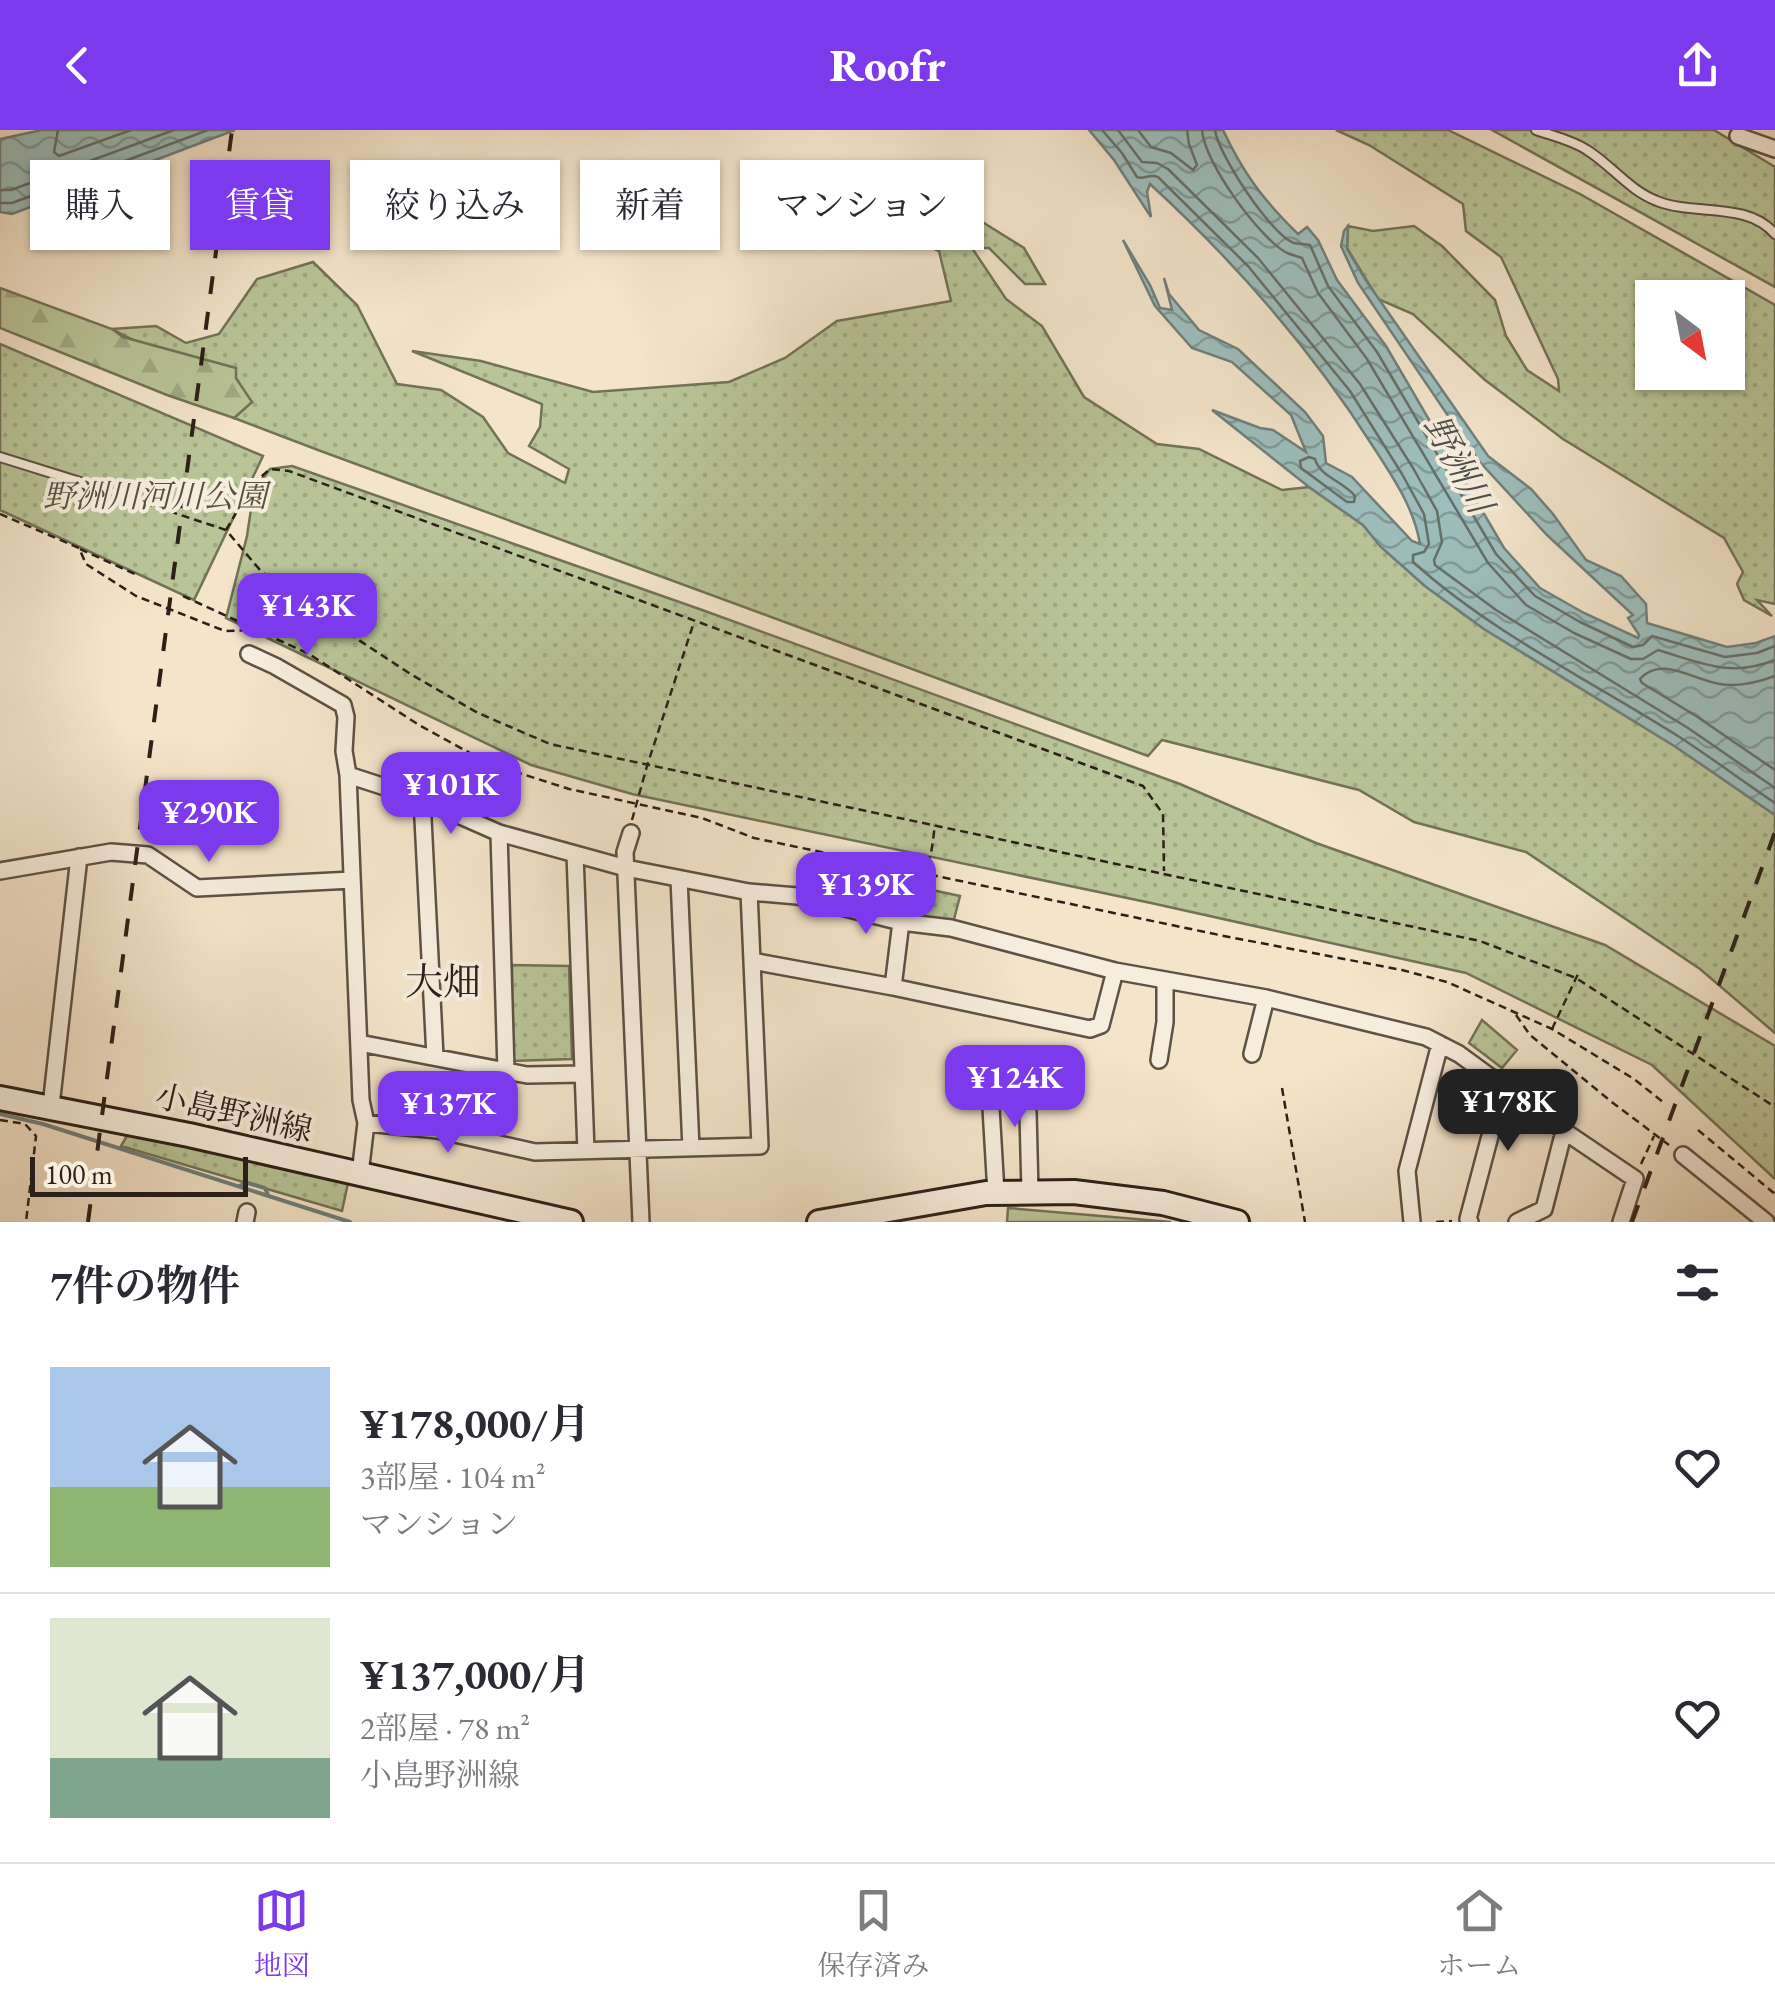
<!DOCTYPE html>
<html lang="ja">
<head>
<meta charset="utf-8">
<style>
  body { margin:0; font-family:"EB Garamond","Noto Serif JP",serif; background:#f7f7f7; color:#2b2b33; height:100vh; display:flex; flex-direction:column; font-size:38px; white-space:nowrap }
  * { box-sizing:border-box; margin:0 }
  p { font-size:32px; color:#7c7c81 }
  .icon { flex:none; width:55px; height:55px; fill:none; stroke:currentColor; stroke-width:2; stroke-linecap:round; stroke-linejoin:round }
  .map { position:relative; height:1092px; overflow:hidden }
  .side { display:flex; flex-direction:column; background:#fff; flex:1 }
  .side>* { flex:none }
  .top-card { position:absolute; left:30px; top:30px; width:1000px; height:90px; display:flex; gap:20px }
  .needle { width:65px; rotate:148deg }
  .buttons { position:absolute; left:1635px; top:150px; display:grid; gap:20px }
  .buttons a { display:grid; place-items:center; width:110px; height:110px; border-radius:0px; background:#fff; box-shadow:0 2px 8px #0004; font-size:50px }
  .scale { position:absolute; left:30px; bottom:25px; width:218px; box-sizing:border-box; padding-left:10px; border:5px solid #2d2019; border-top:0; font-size:28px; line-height:35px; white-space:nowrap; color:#2d2019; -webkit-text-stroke:8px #f7eddd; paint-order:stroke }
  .price { position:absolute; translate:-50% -85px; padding:0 22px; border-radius:20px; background:#7c3aed; color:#fff; font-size:32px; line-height:65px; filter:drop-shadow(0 2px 5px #0008) }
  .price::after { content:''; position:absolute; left:50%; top:60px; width:30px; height:22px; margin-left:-15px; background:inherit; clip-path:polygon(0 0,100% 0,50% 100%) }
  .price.on { background:#222; color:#fff }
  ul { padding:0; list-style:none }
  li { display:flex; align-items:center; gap:30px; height:250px; padding:0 50px }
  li+li { border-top:2px solid #e1e1e2 }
  li span { display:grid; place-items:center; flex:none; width:280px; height:200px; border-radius:0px; color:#555 }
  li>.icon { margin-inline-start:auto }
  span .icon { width:120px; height:120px; fill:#fffc; stroke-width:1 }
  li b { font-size:42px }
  h2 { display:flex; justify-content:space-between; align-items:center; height:120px; padding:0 50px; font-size:42px }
  .pill { padding:0 35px; border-radius:0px; background:#fff; box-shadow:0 2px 8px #0004; font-size:35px; line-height:90px }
  .pill.on { background:#7c3aed; color:#fff }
  header { display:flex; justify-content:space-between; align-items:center; height:130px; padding:0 50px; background:#7c3aed; color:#fff; font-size:45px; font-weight:800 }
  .menu { display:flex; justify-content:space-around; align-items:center; height:140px; border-top:2px solid #e1e1e2; background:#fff; font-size:28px; color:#7c7c81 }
  .menu a { display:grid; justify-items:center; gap:5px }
  .menu .on { color:#7c3aed }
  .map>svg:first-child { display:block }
  .grass { fill:url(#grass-dots); stroke:#737258; stroke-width:2.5; fill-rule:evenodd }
  .forest { fill:url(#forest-firs); stroke:#737258; stroke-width:2.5 }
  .pitch { fill:#b9c498; stroke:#737258; stroke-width:2.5 }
  .water { fill:url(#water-waves); stroke:#707f7b; stroke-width:2.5 }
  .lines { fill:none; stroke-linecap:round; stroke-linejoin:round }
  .shore { stroke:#656f6a; stroke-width:2.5 }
  .stream { stroke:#707f7b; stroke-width:4 }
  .lane-casing { stroke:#5e5145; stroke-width:12 }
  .street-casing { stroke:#5e5145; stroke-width:20 }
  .secondary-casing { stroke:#2d2019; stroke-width:28 }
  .path { stroke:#2d2019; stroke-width:2.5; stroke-dasharray:8 5; stroke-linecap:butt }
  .lane { stroke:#f7eddd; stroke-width:8 }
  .street { stroke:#f7eddd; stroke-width:15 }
  .secondary { stroke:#f7eddd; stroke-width:22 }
  .rail { stroke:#2d2019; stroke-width:4; stroke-dasharray:18 18; stroke-linecap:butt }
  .labels { text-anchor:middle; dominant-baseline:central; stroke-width:8; stroke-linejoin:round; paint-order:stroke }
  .park-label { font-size:32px; font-style:italic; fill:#57513f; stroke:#f7eddd }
  .street-label { font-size:32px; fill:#2d2019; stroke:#f7eddd }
  .water-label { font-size:35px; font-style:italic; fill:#4f4f4a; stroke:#f7eddd }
  .quarter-label { font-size:38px; fill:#2d2019; stroke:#f7eddd }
</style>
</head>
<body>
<header><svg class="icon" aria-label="back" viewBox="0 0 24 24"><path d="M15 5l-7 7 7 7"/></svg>Roofr<svg class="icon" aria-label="share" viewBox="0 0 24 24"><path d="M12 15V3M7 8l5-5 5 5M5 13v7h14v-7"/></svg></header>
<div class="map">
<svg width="1775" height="1092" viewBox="0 0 1775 1092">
  <defs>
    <pattern id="grass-dots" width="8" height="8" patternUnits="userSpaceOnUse" patternTransform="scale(2.5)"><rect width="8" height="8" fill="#b9c498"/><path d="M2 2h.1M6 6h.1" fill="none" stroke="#9fa882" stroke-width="1.8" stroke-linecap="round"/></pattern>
    <pattern id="forest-firs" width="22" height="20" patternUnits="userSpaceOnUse" patternTransform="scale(2.5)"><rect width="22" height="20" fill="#b9c498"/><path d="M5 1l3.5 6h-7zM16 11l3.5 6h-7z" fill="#9fa882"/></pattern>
    <pattern id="water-waves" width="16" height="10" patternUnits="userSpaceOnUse" patternTransform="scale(2.5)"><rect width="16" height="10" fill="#9dbebc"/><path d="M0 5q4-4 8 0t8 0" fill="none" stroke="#809a98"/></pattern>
  </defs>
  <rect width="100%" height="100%" fill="#f3e4ca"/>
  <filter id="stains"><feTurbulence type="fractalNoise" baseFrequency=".002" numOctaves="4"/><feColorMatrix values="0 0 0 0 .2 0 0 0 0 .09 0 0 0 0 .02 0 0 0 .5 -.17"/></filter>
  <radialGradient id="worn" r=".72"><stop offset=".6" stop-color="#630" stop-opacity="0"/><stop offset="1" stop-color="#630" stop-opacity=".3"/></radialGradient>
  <path class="grass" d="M1336,0H1448L1580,64L1775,175V474L1757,470L1772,486L1744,470L1737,454L1743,442L1724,408L1563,309L1485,250L1413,184L1378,169L1347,118L1348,96L1373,101L1414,96L1442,116L1495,170L1506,206L1527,240L1559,261L1558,249L1501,127L1466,101L1463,74L1369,15ZM1652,168H1728V242H1652Z
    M1492,0H1714L1775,37V157Z
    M809,50L891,81L944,68L1024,118L1045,154H1025L989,118H972L1006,169L1042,196L1084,267L1157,314L1199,319L1282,360L1309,357L1363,395L1381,417L1425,456L1484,499L1676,617L1775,685V903L1700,839L1526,722L1414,692L1359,660L1162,610L1148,626L318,320L234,288L252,272L112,199L156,196L186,213L219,204L257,149L313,132L357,175L397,254L441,260L483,287L508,323L565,353L569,339L529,316L540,297L542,274L412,221L481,231L593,262L729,252L785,228L837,191L951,171L939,121L844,80Z
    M0,214L263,326L194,470L0,380Z
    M292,336L705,481L1180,654L1316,713L1605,815L1775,916V1049L1652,935L1466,843L1151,773L632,664L531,635L226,488L247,406L254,359L270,339Z
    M918,757L960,766L952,797L907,786Z
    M512,835L569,836L572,929L512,931Z
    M1482,890L1517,920L1502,938L1469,913Z
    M131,999L348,1053L342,1081L121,1016Z"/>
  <path class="forest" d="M0,158L112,199L123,207L236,238V248L252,272L234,288L167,265L0,198Z"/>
  <path class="pitch" d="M1008,1078L1171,1092H1007Z"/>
  <path class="water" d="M42,0H235L12,84L0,82V9Z
    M1089,0H1223C1243,43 1264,71 1298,104L1307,97L1318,110L1337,150L1386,216L1504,418L1540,458L1584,483L1638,508L1639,505L1628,488L1633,485L1547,405L1478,330L1358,153L1341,116L1344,101L1348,96L1347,119L1365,149L1488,326L1531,359L1553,384L1586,430L1621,446L1646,474L1647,493L1727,517L1756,513L1775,506V685L1676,617L1484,499L1425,456L1381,417L1363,395L1309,357L1212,280L1260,298L1273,300L1306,322L1291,285L1232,232L1192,218L1155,176L1123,110L1150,155L1160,178L1172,180L1164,148L1169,164L1199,200L1238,219L1305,282L1323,306L1326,333L1352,347L1412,411L1420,414C1414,378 1394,349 1374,318C1312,220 1235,132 1150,54L1147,62L1151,87L1114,30Z"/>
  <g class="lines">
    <path class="shore" d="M58,0L54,22L59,26L131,0
      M1102,0L1122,23L1137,47C1144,50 1150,43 1158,47L1248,136L1350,261L1402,344L1424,384L1429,414L1424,422L1413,425V432C1492,503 1591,551 1681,608C1713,629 1744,652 1775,673
      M1118,0L1142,32L1157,33L1168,39L1258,128L1360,254L1413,338L1437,381L1442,412L1434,430L1435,435L1496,480L1688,598L1775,658
      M1138,0L1151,17L1171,23L1193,40L1197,35L1189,14L1187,0
      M1202,0C1204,32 1259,108 1287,123C1292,125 1297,126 1302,128L1318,163L1367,229L1488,433L1526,475L1574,503L1631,529H1643L1658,520C1702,533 1730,548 1775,530
      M1215,0C1218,24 1271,105 1294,113C1299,114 1305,114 1310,115L1328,156L1377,222L1496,424L1535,466L1580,492L1633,517L1643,515L1652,506L1725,527L1757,523L1775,516
      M0,60H11L174,0
      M0,73H12L208,0
      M1309,327L1315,329C1320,347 1343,351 1355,366L1354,372H1347L1301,338L1300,331Z
      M1775,546C1759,552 1737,557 1720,554C1693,550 1661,525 1640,549L1642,553L1696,586L1775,640"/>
    <path class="stream" d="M0,984L43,994L350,1092
      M239,1056L248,1053L265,1058L268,1065"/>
    <g class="lane-casing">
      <path id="lane" d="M1536,0C1553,6 1572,10 1587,20C1611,35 1630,61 1657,71C1694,86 1747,71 1775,104
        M0,327L109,361"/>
    </g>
    <g class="street-casing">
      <path id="street" d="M1738,6L1775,19
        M249,524L275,536L343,575L346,587L344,621L348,645L361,970L366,993L360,1044
        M348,645L422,669L499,703L626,738L749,762L797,766L901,792L951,798L1115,841L1266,868L1426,907L1459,924L1564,1001L1635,1049L1621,1092
        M422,669L435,927
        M499,703L506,941
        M631,703L625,722L641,1092
        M575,724L586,1021
        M0,741L111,722L148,725L197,758L352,750
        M679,749L691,1018
        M752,831L893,857L1090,899L1101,895L1115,841
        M893,857L901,792
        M359,913L527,945L583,944
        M1252,924L1266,868
        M1159,930L1165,892V850
        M51,976L79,727
        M1028,982L1030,1063
        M366,993L437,1000L535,1022L760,1016L749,762
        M1683,1025L1766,1092
        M996,1063L989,944L1032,935
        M245,1092L247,1082
        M1412,1092L1407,1041L1440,914
        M1470,1092L1468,1089L1503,957
        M1517,1092L1544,1079L1564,1001"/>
    </g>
    <g class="secondary-casing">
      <path id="secondary" d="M0,968L189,1005L571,1092
        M819,1092L986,1063L1074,1062L1163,1073L1237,1092"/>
    </g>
    <path class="path" d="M120,365L226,400L260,440L284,461L412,545L478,583L550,614L1480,811L1576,848L1775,977
      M0,384L79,418L86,434L136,466L225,501L257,500L309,524L419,595L488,633L569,659L702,688L754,708L1229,807L1402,840L1447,852L1552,899L1634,949L1663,972
      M226,400L253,354L270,339L289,341L1143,656L1163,684L1164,741
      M80,419L137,445
      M183,466L255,499
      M632,690L647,636L694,492
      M905,779L915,746C933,737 932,713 935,695
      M1516,885L1530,905L1613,973L1669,1015
      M1552,899L1579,842
      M1282,958L1305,1092
      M0,990L25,994L36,1006L26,1092
      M1698,1000L1775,1064
      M1641,1034L1654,1006
      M1436,1092L1452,1091"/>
    <use href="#lane" class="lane"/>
    <use href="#street" class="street"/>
    <use href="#secondary" class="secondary"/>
    <path class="rail" d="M88,1092L232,0
      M1632,1092L1775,702"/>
  </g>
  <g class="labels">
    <g class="park-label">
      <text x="155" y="366">野洲川河川公園</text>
    </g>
    <g class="street-label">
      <text transform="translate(234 983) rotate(13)">小島野洲線</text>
    </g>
    <g class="water-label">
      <text transform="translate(1459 334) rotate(62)">野洲川</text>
    </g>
    <g class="quarter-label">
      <text x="443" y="851">大畑</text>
    </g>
  </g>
  <rect width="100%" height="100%" filter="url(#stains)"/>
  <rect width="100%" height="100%" fill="url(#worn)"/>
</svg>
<div class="buttons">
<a><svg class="needle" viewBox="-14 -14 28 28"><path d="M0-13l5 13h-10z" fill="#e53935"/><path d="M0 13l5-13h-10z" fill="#7c7c81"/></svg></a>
</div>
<div class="scale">100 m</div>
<b class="price" style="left:307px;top:528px">¥143K</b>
<b class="price" style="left:451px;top:707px">¥101K</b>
<b class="price" style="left:209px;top:735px">¥290K</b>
<b class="price" style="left:866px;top:807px">¥139K</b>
<b class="price" style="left:1015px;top:1000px">¥124K</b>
<b class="price on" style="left:1508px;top:1024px">¥178K</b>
<b class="price" style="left:448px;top:1026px">¥137K</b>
<div class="top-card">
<a class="pill">購入</a>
<a class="pill on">賃貸</a>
<a class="pill">絞り込み</a>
<a class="pill">新着</a>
<a class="pill">マンション</a>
</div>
</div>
<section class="side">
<h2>7件の物件<svg class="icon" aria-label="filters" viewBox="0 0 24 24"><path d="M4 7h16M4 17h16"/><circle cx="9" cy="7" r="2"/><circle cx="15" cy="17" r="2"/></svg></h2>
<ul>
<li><span style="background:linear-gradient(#a9c7e8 60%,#8fb573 0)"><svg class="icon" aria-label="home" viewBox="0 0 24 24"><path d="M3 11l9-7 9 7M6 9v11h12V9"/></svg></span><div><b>¥178,000/月</b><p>3部屋 · 104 m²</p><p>マンション</p></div><svg class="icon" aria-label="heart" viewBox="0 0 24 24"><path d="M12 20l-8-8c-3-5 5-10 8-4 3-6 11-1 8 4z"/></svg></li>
<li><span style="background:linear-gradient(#dfe7d0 70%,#7fa58c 0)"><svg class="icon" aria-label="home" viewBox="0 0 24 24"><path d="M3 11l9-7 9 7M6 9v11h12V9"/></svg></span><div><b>¥137,000/月</b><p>2部屋 · 78 m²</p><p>小島野洲線</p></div><svg class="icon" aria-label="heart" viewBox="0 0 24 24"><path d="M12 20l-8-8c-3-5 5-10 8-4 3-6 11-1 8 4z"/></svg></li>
</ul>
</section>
<nav class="menu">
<a class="on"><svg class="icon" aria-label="map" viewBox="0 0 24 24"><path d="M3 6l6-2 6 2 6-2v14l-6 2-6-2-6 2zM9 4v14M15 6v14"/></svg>地図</a>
<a><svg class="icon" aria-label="saved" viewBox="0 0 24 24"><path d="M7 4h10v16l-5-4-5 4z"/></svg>保存済み</a>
<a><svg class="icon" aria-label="home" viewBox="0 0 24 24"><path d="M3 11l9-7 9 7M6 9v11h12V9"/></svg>ホーム</a>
</nav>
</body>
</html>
